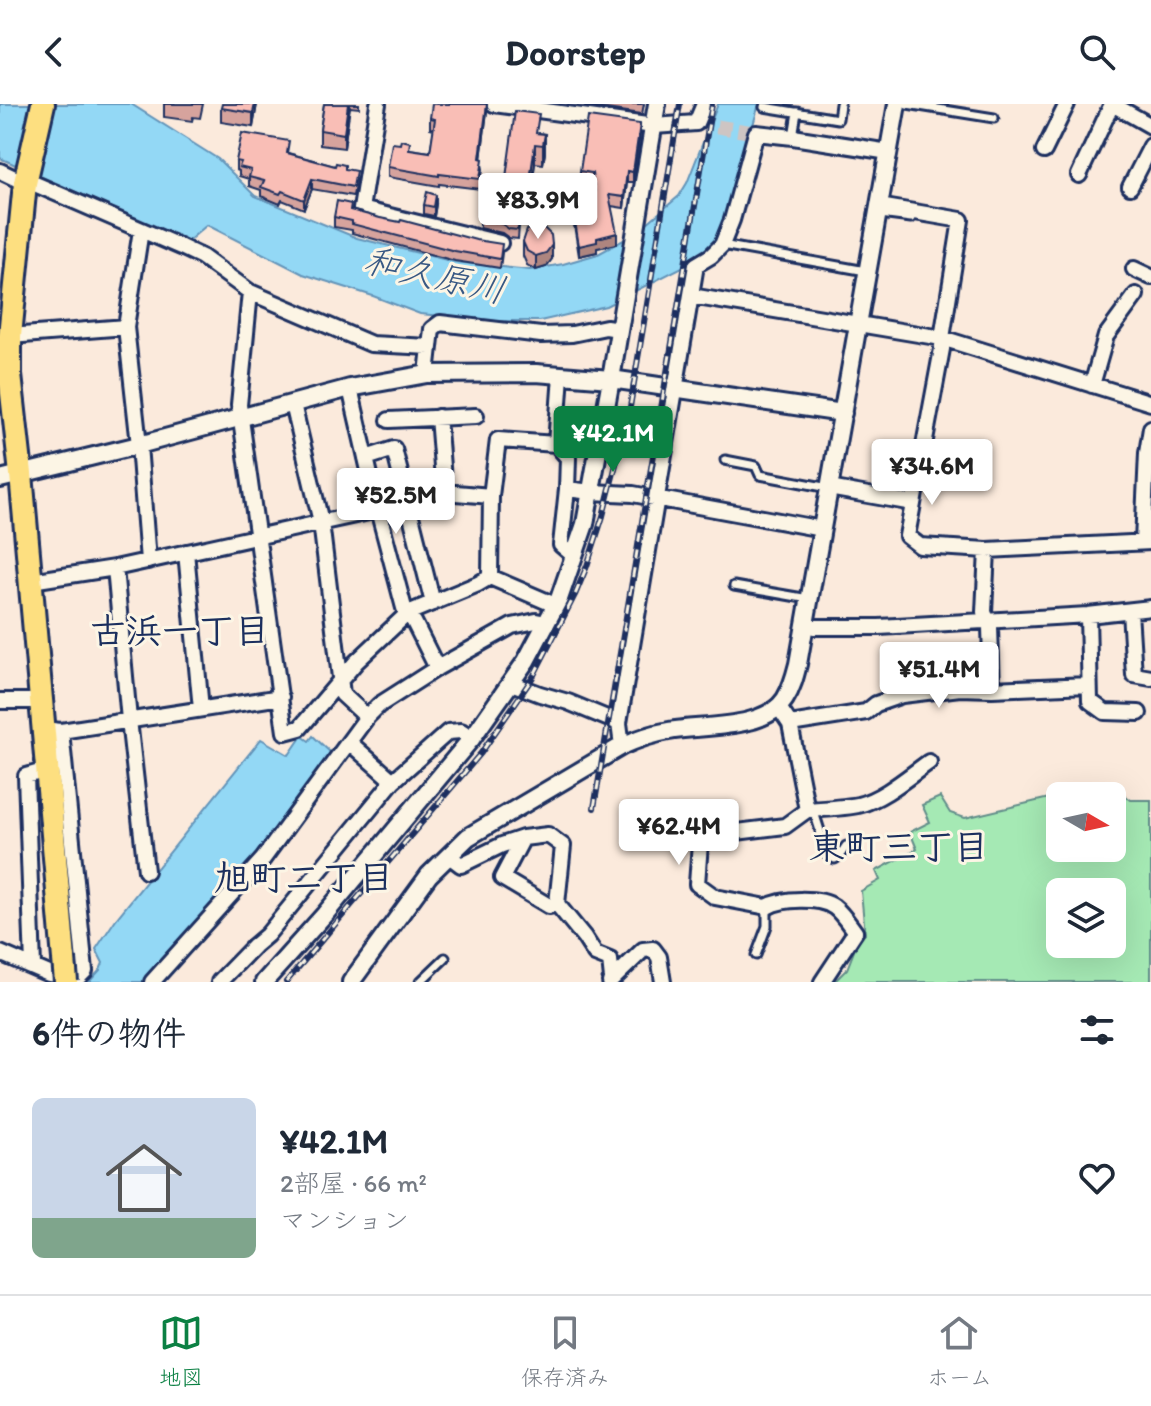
<!DOCTYPE html>
<html lang="ja">
<head>
<meta charset="utf-8">
<style>
  body { margin:0; font-family:Itim,"Klee One",sans-serif; background:#f2f2f3; color:#1f2937; height:100vh; display:flex; flex-direction:column; font-size:30px; white-space:nowrap }
  * { box-sizing:border-box; margin:0 }
  p { font-size:26px; color:#747a83 }
  .icon { flex:none; width:44px; height:44px; fill:none; stroke:currentColor; stroke-width:2; stroke-linecap:round; stroke-linejoin:round }
  .map { position:relative; height:878px; overflow:hidden }
  .sheet { display:flex; flex-direction:column; background:#fff; flex:1 }
  .sheet>* { flex:none }
  .needle { width:52px; rotate:99deg }
  .tools { position:absolute; left:1046px; top:678px; display:grid; gap:16px }
  .tools a { display:grid; place-items:center; width:80px; height:80px; border-radius:12px; background:#fff; box-shadow:0 8px 32px #0002; font-size:40px }
  .price { position:absolute; translate:-50% -68px; padding:0 18px; border-radius:8px; background:#fff; color:#222; font-size:26px; line-height:52px; filter:drop-shadow(0 2px 4px #0008) }
  .price::after { content:''; position:absolute; left:50%; top:48px; width:24px; height:18px; margin-left:-12px; background:inherit; clip-path:polygon(0 0,100% 0,50% 100%) }
  .price.current { background:#0b8043; color:#fff }
  ul { padding:0; list-style:none }
  li { display:flex; align-items:center; gap:24px; height:200px; padding:0 32px }
  li+li { border-top:2px solid #e0e1e3 }
  li span { display:grid; place-items:center; flex:none; width:224px; height:160px; border-radius:12px; color:#555 }
  li>.icon { margin-inline-start:auto }
  span .icon { width:96px; height:96px; fill:#fffc; stroke-width:1 }
  li b { font-size:34px }
  h2 { display:flex; justify-content:space-between; align-items:center; height:96px; padding:0 32px; font-size:34px }
  header { display:flex; justify-content:space-between; align-items:center; height:104px; padding:0 32px; background:#fff; font-size:36px; font-weight:700 }
  .dock { display:flex; justify-content:space-around; align-items:center; height:112px; border-top:2px solid #e0e1e3; background:#fff; font-size:22px; color:#747a83 }
  .dock a { display:grid; justify-items:center; gap:4px }
  .dock .current { color:#0b8043 }
  .map>svg:first-child { display:block }
  .green { fill:#a5e9b4; stroke:#608c89; stroke-width:2; fill-rule:evenodd }
  .water { fill:#93d8f5; stroke:#6394b9; stroke-width:2 }
  .lines { fill:none; stroke-linecap:round; stroke-linejoin:round }
  .minor-tunnel { stroke:#cec5c3; stroke-width:14; stroke-dasharray:14 7; stroke-linecap:butt }
  .service-casing { stroke:#1b2f5e; stroke-width:13 }
  .minor-casing { stroke:#1b2f5e; stroke-width:20 }
  .tertiary-casing { stroke:#1b2f5e; stroke-width:22 }
  .trunk-casing { stroke:#1b2f5e; stroke-width:28 }
  .service { stroke:#fcf5e5; stroke-width:7 }
  .minor { stroke:#fcf5e5; stroke-width:14 }
  .tertiary { stroke:#fcf5e5; stroke-width:16 }
  .trunk { stroke:#fddf80; stroke-width:22 }
  .rail-casing { stroke:#1b2f5e; stroke-width:6 }
  .rail { stroke:#fcf5e5; stroke-width:3; stroke-dasharray:9; stroke-linecap:butt }
  .trunk-bridge-casing { stroke:#1b2f5e; stroke-width:28; stroke-linecap:butt }
  .trunk-bridge { stroke:#fddf80; stroke-width:22 }
  .wall { fill:#d6a39d; stroke:#1b2f5e; stroke-width:2 }
  .shaded-wall { fill:#ae857f; stroke:#1b2f5e; stroke-width:2 }
  .building { fill:#f9beb6; stroke:#1b2f5e; stroke-width:2 }
  .labels { text-anchor:middle; dominant-baseline:central; stroke-width:6; stroke-linejoin:round; paint-order:stroke }
  .water-label { font-size:36px; font-style:italic; fill:#395984; stroke:#fcf5e5 }
  .neighbourhood-label { font-size:36px; font-weight:bold; fill:#1b2f5e; stroke:#fcf5e5 }
</style>
</head>
<body>
<header><svg class="icon" aria-label="back" viewBox="0 0 24 24"><path d="M15 5l-7 7 7 7"/></svg>Doorstep<svg class="icon" aria-label="search" viewBox="0 0 24 24"><circle cx="10" cy="10" r="6"/><path d="M15 15l6 6"/></svg></header>
<div class="map">
<svg width="1151" height="878" viewBox="0 0 1151 878">
  <rect width="100%" height="100%" fill="#fbeadc"/>
  <filter id="ink" filterUnits="userSpaceOnUse"><feTurbulence type="fractalNoise" baseFrequency=".0125" numOctaves="2"/><feDisplacementMap in="SourceGraphic" scale="16" xChannelSelector="R" yChannelSelector="G"/><feConvolveMatrix kernelMatrix="1 2 1 2 8 2 1 2 1" color-interpolation-filters="sRGB"/></filter>
  <g filter="url(#ink)">
    <path class="green" d="M1114,683L1131,696H1151V878H834L847,865L858,837L865,830L861,787L880,776L876,767L917,745L910,728L930,718L922,701L940,693L950,709L965,714L1066,690ZM1112,692V744H1060V692ZM1060,788H1112V840H1060Z"/>
    <path class="water" d="M0,0H131L218,55L255,92L357,134L455,158L530,166L563,160L598,150L633,131L679,92L687,79L718,0H759L721,134L700,154L606,202L540,217H496L420,210L373,192L303,170L207,121L187,138L0,54Z
      M302,632L309,637L313,632L331,649L262,745L142,878H89L100,866L103,859L96,845L116,815L261,635L289,651Z"/>
    <g class="lines">
      <path class="minor-tunnel" d="M696,19L756,29"/>
      <g class="service-casing">
        <path id="service" d="M907,0L994,14
          M764,3L838,15L840,0
          M793,33L797,8
          M880,110L911,114
          M722,141L866,167
          M725,356L756,362L760,371L829,384
          M734,482L809,495
          M810,708L815,711L828,752L835,755L840,751L846,742
          M756,851L767,822V803
          M420,878L445,854"/>
      </g>
      <g class="minor-casing">
        <path id="minor" d="M378,0L361,105L500,139
          M494,0L654,22L696,19L704,0
          M1112,0L1151,22
          M1044,47L1067,0
          M0,67L25,79L35,80L181,143L202,153L250,188L371,240L430,243
          M1079,71L1112,0
          M1130,83L1151,42
          M879,102L961,116L942,234V245L907,432L920,442L987,446L984,508L990,523L992,585
          M141,126L126,223L139,341L148,457
          M1134,165L1151,173
          M250,188L239,301L285,628L300,624L356,558L408,509L478,480L490,473
          M691,192L942,234L1151,299
          M10,232L126,223
          M427,270L432,225L440,219L541,231L572,230L606,223L619,225
          M1092,281L1106,232L1136,191
          M350,284L378,406L404,504L414,518L437,564
          M293,300L321,418L342,590L367,613
          M438,313L444,388
          M389,316L476,312
          M556,340L561,271
          M366,354L394,345L433,499
          M829,384L913,399
          M567,385L591,388L633,390L822,425
          M405,389L416,390L424,395L444,388L491,392
          M1143,438L1147,349L1151,324
          M987,446L1151,438
          M186,448L201,605
          M115,464L129,616L146,767
          M490,473L491,392L498,336L556,340L568,354L567,385L561,441L574,452
          M490,473L555,501
          M31,477L115,464L378,406
          M1130,507L1134,571L1151,574
          M1088,511L1090,597L1105,608L1139,609
          M805,521L814,523H879L1088,511L1151,504
          M511,579L540,590L568,598L619,619L622,642
          M0,597H40
          M778,602L790,620L807,706L785,722L704,732L700,739L697,780L715,793L767,803C782,794 820,793 834,803C842,809 849,820 855,828L822,878
          M619,619L696,161L711,152L722,141L732,116L756,29L793,33L889,48
          M790,620L866,608L876,600L902,591L960,584L992,585L1089,581
          M52,626L61,627L281,593
          M349,638L393,677
          M807,706C824,705 842,704 858,701C883,695 909,672 929,658
          M449,752L461,761L502,741L523,734L548,731L563,742L557,800L549,802L502,774L523,734
          M557,800L584,833L595,850L610,856L612,875
          M0,849L49,870L79,873L85,867L61,627
          M33,862L26,672L47,666
          M152,878L263,755L367,613L379,601L437,564L512,522L536,517L546,519
          M219,878L254,842L267,831L393,677L448,628L461,627L472,634
          M610,878L643,846L653,845L659,853L663,878"/>
      </g>
      <g class="tertiary-casing">
        <path id="tertiary" d="M0,375L139,341L350,284L427,270L536,269L611,275L843,309
          M264,878L325,810L472,634L526,557L559,495L585,420L611,275L657,0
          M351,878L429,771L468,733L622,642C637,635 652,630 669,627C702,621 765,626 785,595C792,584 795,572 798,560L897,0"/>
      </g>
      <g class="trunk-casing">
        <path id="trunk" d="M43,0L25,79L10,232V271L21,370L64,855"/>
      </g>
      <use href="#service" class="service"/>
      <use href="#minor" class="minor"/>
      <use href="#tertiary" class="tertiary"/>
      <use href="#trunk" class="trunk"/>
      <g class="rail-casing">
        <path id="rail" d="M594,704L712,0
          M286,878L481,649L533,573L575,491L587,462L603,412L629,309L680,0"/>
      </g>
      <use href="#rail" class="rail"/>
      <g class="trunk-bridge-casing">
        <path id="trunk-bridge" d="M64,855L66,878"/>
      </g>
      <use href="#trunk-bridge" class="trunk-bridge"/>
    </g>
    <path class="wall" d="M164,0H203L200,14L193,13L192,17L164,13Z
      M257,0L253,23L221,18V4Z
      M324,0H359V4L350,3L344,44L320,41V26Z
      M585,0H644L642,10L585,2Z
      M487,7L481,55L483,65L480,85L439,80V82L388,73V63L410,45L430,48L434,25L430,24V14Z
      M539,29L545,30V49L543,60L535,59L529,103L505,99V81Z
      M640,30L633,78H627L624,104L611,102L617,140L597,144V148L579,152L573,115V105L595,100L592,79L580,78V67Z
      M288,49L345,65L356,76L353,92L312,85L304,105L282,96L280,100L261,92V86L249,82V75L239,72V67L236,66V57Z
      M436,100L434,112L424,110V101Z
      M351,106L502,149L500,164L455,157L352,129V126L334,123V113Z
      M498,110L519,122L518,135L509,134L502,129L480,124V114Z
      M523,138L552,155L546,163L536,166L527,161L523,152Z"/>
    <path class="shaded-wall" d="M255,0H257L253,23V9Z
      M348,0H350L344,44V30Z
      M487,0V7L480,64V54Z
      M640,20V30L633,78V68Z
      M545,30V49L543,60V41Z
      M535,40V59L529,103V84Z
      M627,67V78L624,104V93Z
      M312,75V85L304,105V96Z
      M436,91V100L434,112V103Z
      M617,129V140L597,144V148L579,152V142L597,134Z
      M552,141V155L546,163L536,166V152Z"/>
    <path class="building" d="M222,0H255L253,9L221,4Z
      M324,0H348L344,30L320,26Z
      M432,0H487L480,54L483,55L480,75L439,70V72L388,63L392,39L400,40L401,36L410,38L409,45L430,48L435,15L430,14Z
      M515,7L539,10L536,29L545,30L543,41L535,40L529,84L505,81Z
      M588,13L640,20L633,68L627,67L624,93L609,91L617,129L597,134V138L579,142L573,105L596,100L592,69L580,67Z
      M242,29L289,37L287,49L320,58L335,62L336,59L345,61V65L356,67L353,83L312,75L304,96L282,87L280,90L261,83L264,77L249,73L251,66L239,63L241,58L236,57Z
      M427,88L436,91L434,103L424,101Z
      M337,97L351,100L350,106L380,114L400,118L401,116L476,136L502,140L500,155L455,147L352,120V117L334,113Z
      M482,105L498,108V110L519,112L518,126L509,125L502,120L480,114Z
      M534,123L544,124L551,131L552,141L546,149L536,152L527,147L523,138L527,126Z"/>
  </g>
  <g class="labels">
    <g class="water-label">
      <text transform="translate(435 171) rotate(13)">和久原川</text>
    </g>
    <g class="neighbourhood-label">
      <text x="180" y="526">古浜一丁目</text>
      <text x="899" y="742">東町三丁目</text>
      <text x="304" y="773">旭町二丁目</text>
    </g>
  </g>
</svg>
<div class="tools">
<a><svg class="needle" viewBox="-14 -14 28 28"><path d="M0-13l5 13h-10z" fill="#e53935"/><path d="M0 13l5-13h-10z" fill="#747a83"/></svg></a>
<a><svg class="icon" aria-label="layers" viewBox="0 0 24 24"><path d="M12 4l9 5-9 5-9-5zM3 14l9 5 9-5"/></svg></a>
</div>
<b class="price" style="left:538px;top:137px">¥83.9M</b>
<b class="price current" style="left:613px;top:370px">¥42.1M</b>
<b class="price" style="left:932px;top:403px">¥34.6M</b>
<b class="price" style="left:396px;top:432px">¥52.5M</b>
<b class="price" style="left:939px;top:606px">¥51.4M</b>
<b class="price" style="left:679px;top:763px">¥62.4M</b>
</div>
<section class="sheet">
<h2>6件の物件<svg class="icon" aria-label="filters" viewBox="0 0 24 24"><path d="M4 7h16M4 17h16"/><circle cx="9" cy="7" r="2"/><circle cx="15" cy="17" r="2"/></svg></h2>
<ul>
<li><span style="background:linear-gradient(#c9d6e8 75%,#7fa58c 0)"><svg class="icon" aria-label="home" viewBox="0 0 24 24"><path d="M3 11l9-7 9 7M6 9v11h12V9"/></svg></span><div><b>¥42.1M</b><p>2部屋 · 66 m²</p><p>マンション</p></div><svg class="icon" aria-label="heart" viewBox="0 0 24 24"><path d="M12 20l-8-8c-3-5 5-10 8-4 3-6 11-1 8 4z"/></svg></li>
</ul>
</section>
<nav class="dock">
<a class="current"><svg class="icon" aria-label="map" viewBox="0 0 24 24"><path d="M3 6l6-2 6 2 6-2v14l-6 2-6-2-6 2zM9 4v14M15 6v14"/></svg>地図</a>
<a><svg class="icon" aria-label="saved" viewBox="0 0 24 24"><path d="M7 4h10v16l-5-4-5 4z"/></svg>保存済み</a>
<a><svg class="icon" aria-label="home" viewBox="0 0 24 24"><path d="M3 11l9-7 9 7M6 9v11h12V9"/></svg>ホーム</a>
</nav>
</body>
</html>
